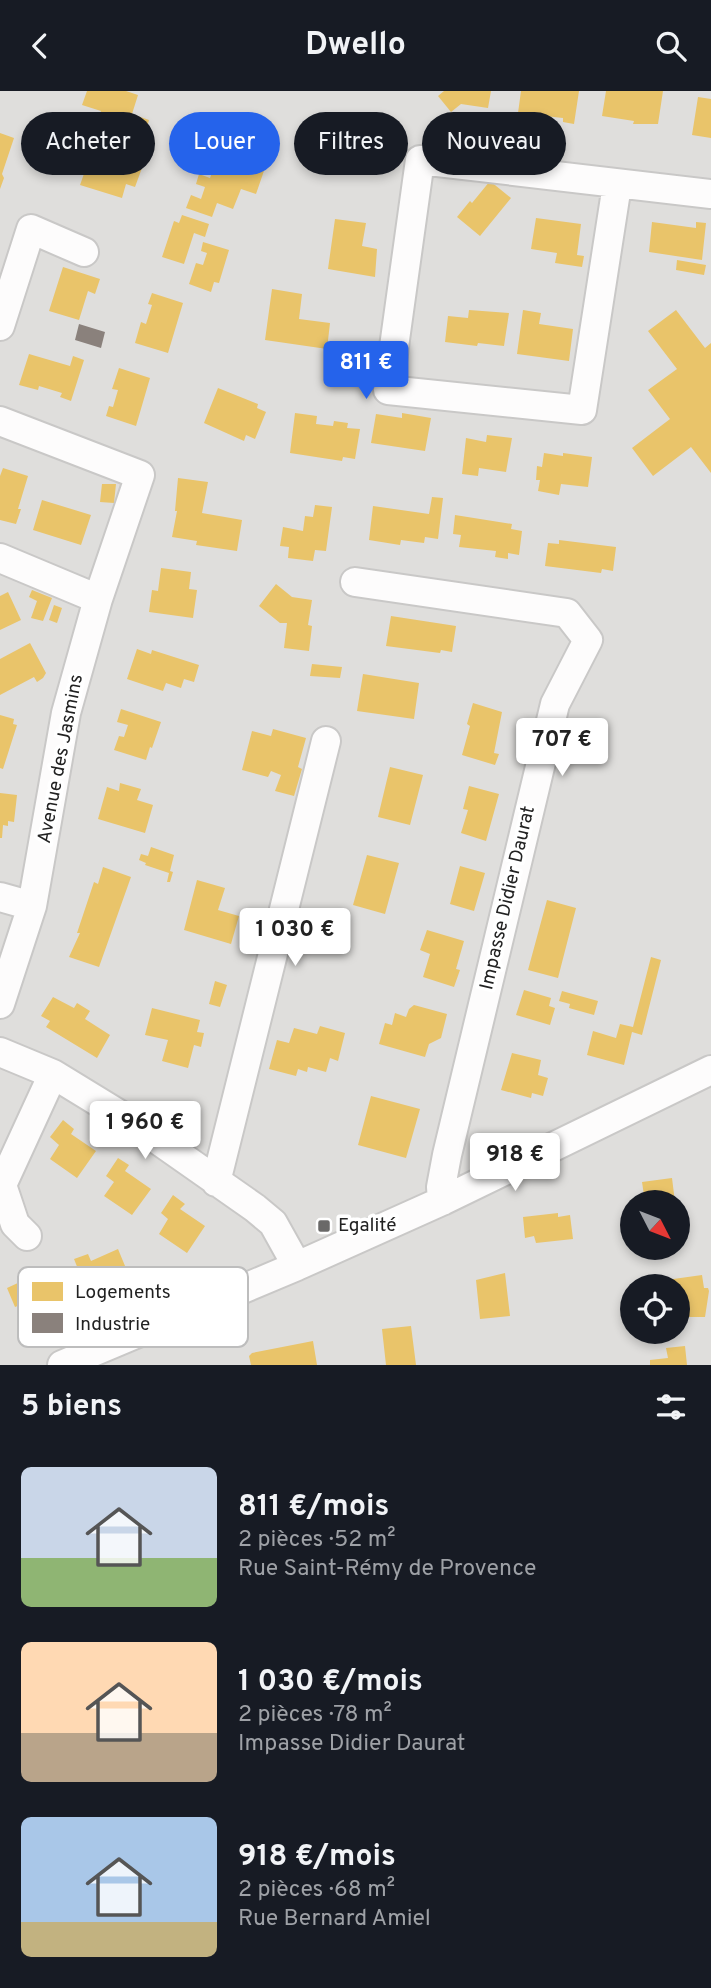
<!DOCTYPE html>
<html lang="fr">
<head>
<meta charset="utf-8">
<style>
  body { margin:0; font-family:Overpass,sans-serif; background:#242831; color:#f1f3f6; height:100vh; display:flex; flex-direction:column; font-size:26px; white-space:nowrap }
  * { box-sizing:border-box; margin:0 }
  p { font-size:23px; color:#9ea1a6 }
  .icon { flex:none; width:38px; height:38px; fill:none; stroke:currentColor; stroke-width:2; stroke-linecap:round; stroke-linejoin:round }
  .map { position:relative; height:1274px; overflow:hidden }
  .drawer { display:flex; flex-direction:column; background:#171b24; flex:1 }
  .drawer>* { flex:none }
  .hud { position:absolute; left:21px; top:21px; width:670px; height:63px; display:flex; gap:14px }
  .needle { width:46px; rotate:132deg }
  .buttons { position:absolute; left:620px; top:1099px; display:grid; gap:14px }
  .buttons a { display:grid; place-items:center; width:70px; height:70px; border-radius:50%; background:#171b24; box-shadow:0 4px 10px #0003; font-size:35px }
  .price { position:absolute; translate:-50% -60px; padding:0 16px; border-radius:7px; background:#fff; color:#222; font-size:23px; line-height:46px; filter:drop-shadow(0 2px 4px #0008) }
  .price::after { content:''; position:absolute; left:50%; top:42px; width:21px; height:16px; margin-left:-10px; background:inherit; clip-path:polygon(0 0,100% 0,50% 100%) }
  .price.on { background:#2563eb; color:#fff }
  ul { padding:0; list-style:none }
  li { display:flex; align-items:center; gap:21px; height:175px; padding:0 21px }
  li span { display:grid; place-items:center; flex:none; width:196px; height:140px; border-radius:10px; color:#555 }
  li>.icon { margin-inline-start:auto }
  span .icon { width:84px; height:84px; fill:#fffc; stroke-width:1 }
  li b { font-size:30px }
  h2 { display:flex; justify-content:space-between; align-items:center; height:84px; padding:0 21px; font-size:30px }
  .chip { padding:0 24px; border-radius:32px; background:#171b24; box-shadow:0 4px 10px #0003; font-size:24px; line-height:63px }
  .chip.on { background:#2563eb; color:#fff }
  header { display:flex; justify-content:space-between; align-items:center; height:91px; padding:0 21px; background:#171b24; font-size:32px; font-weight:700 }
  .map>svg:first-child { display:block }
  .residential { fill:#dfdedc; fill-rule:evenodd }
  .homes { fill:#e9c46a }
  .industry { fill:#8a817c }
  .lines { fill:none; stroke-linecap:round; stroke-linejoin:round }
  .minor-casing { stroke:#c9c8c7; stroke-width:32 }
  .minor { stroke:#fdfcfc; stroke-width:28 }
  .poi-dot { fill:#6a6968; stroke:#fff; stroke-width:2.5 }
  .labels { text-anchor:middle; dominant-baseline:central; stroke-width:7; stroke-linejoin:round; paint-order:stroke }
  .street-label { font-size:19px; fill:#222; stroke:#fff }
  .poi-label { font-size:19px; fill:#222; stroke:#fff; text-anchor:start }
  .key { fill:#fff; stroke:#bdbdbd; stroke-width:2 }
  .key-label { font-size:19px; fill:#222 }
</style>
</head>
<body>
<header><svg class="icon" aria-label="back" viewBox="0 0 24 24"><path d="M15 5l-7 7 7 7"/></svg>Dwello<svg class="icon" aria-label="search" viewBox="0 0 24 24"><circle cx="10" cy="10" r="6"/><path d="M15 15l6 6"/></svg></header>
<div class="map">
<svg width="711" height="1274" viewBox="0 0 711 1274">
  <rect width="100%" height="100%" fill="#f0eeeb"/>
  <path class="residential" d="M0,0H711V1274H0ZM632,1111H677V1157H632ZM632,1195H677V1241H632Z"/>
  <path class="homes" d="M87,0H126L138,4L132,23L149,29L145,43L104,30L105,27L99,25L101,20L82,14Z
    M444,0H491L488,17L461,13L451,21L438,5Z
    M521,0H579L574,33L563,31V27L518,22Z
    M606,0H663L658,33H633L634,30L602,25Z
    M698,6L711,8V47L692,44Z
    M0,42L14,47L2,83L4,87L0,98Z
    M223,50L247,58L245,66L266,74L256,103L241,98L233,118L217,112L212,126L186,117L191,104L201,108L205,96L196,93L199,83L210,87L215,73L224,75L228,64L218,63Z
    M90,66L107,71L109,67L142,77L135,96L126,93L122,107L80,94Z
    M490,90L511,107L480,145L457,126L470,110L472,112Z
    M182,124L209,133L205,146L194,142L184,173L162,166L174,130L179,132Z
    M536,127L581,133L577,164L584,165L582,176L555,172L557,162L531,158Z
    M335,128L366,132L362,155L377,158L375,186L328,178Z
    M652,131L696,137V131L706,132L702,169L649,161Z
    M203,151L229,159L219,192L214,191L211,201L189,193L196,172L203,174L207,162L201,160Z
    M677,169L706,174L704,184L676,179Z
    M63,176L100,188L95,203L88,200L79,229L49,220Z
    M272,198L302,203L299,228L330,232L327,258L265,249Z
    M152,202L183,212L168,262L135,252L141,231L146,233L152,214L148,213Z
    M469,219L509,222L504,255L478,252L477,255L445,251L448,225L468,227Z
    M523,219L541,222L539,233L573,238L569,270L517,263Z
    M676,219L705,257L711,252V382L691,356L653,385L632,357L670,328L648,299L677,278L648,240Z
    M29,263L70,275L73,265L84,269L71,310L60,306L62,302L39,295L38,299L19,294Z
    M119,277L150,287L136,335L106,325L109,315L113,316L118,299L112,298Z
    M218,297L258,313L257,317L266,321L255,348L246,344L244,350L204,332Z
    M295,322L317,325L316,333L333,335L334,330L348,332L347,337L360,338L355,368L343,366L342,370L290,362Z
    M402,322L431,327L425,360L371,352L376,323L402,327Z
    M487,344L512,347L506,381L479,377L478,385L462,383L466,347L486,351Z
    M544,362L563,365V362L592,366L588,396L561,393L559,404L538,400L540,389H536L537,375L542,376Z
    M3,377L28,385L18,418H21L16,433L0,429V385Z
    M178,387L208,391L202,422L242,429L237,460L196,454L197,450L172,446L177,420H175Z
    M102,393H116L114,412L100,411Z
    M432,406L443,407L438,448L425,446L424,452L401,449L400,454L369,449L373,415L429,423Z
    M42,409L91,424L81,454L33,439Z
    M315,414L332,416L326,460L315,459L313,470L288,467L289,456L280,455L283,436L303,440L305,425L313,426Z
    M455,424L512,433L511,438L522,440L519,464L508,462V468L495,466L496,460L459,456L461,444L453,443Z
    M559,449L616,456L613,480L602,478L601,482L545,475L548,452L559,453Z
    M161,477L191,481L189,498L197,499L193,527L149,521L152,499L158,500Z
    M276,493L292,506L312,509L308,534L312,535L309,560L284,557L287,532H280L259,515Z
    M32,499L52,507L43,530L31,527L37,510L29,506Z
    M8,501L21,529L0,539V505Z
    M54,514L62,517L57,532L49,529Z
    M391,525L456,535L452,561L441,559L440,562L386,555Z
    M30,552L46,582L43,587L37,591L34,586L0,604V568Z
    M137,558L151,563L152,559L199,574L194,591L184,588L181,597L166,592L163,600L127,588Z
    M312,573L342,576L340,587L310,585Z
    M363,583L419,592L414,628L357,620Z
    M473,612L502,621L494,662L499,663L495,674L462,664L470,635L467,633Z
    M121,618L161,631L152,657L150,656L146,669L114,659L119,645L124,646L128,634L117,631Z
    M0,624L14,628L13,633L17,634L3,678L0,677Z
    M273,638L306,647L298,676L302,678L294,705L275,700L281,684L271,680L268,686L242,679L252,640L271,645Z
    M390,676L423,684L410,734L378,726Z
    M120,692L141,698L137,709L153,714L145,742L98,728L107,696L119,700Z
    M469,695L499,703L486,750L461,742L468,719L463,718Z
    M0,702L17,704L14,731L8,730V735L3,734L2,747H0Z
    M151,756L174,764L170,780L173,781L170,791H167L169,782L145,774L146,772L139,769L141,763L148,765Z
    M367,764L399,772L385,823L353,814Z
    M460,775L485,782L474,820L450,813Z
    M103,776L131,786L99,876L69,866L80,842H77L94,791L98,793Z
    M197,789L225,797L218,819L239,825L231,853L184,839Z
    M547,809L576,817L558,887L528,879Z
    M427,839L464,850L456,878L460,879L454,896L423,886L430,863L420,859Z
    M651,866L661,869L642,944L632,941L624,974L587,964L593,940L616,947L620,933L633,936Z
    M215,890L227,894L220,916L209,913Z
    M524,899L551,907L549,915L555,917L550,934L516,924Z
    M562,900L598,910L594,924L569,917L570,913L559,910Z
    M53,906L74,917L77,912L90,920L85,928L110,944L97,967L46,936L50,930L41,925Z
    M414,914L447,923L441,947L429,953L425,966L379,953L385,932L392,934L395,922L406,926L409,918Z
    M152,917L200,929L197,941L204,942L201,956L194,954L188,977L162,970L168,949L145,944Z
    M320,935L345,942L338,970L330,967L326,981L308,976L307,981L298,978L296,985L269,978L277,949L289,952L294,937L317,943Z
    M512,962L541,969L538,984L548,987L543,1005L532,1002L531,1007L501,999Z
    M371,1005L420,1018L406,1067L358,1054Z
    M63,1029L74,1038L71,1043L96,1060L77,1087L50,1068L59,1054L50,1046Z
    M118,1067L129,1074L125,1080L151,1098L132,1124L104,1105L114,1091L106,1085Z
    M672,1087L675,1111H645L642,1091Z
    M173,1104L185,1113L180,1118L205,1135L187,1162L159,1143L168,1128L161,1122Z
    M558,1122V1126L570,1124L573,1148L536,1152L534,1145L525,1147L523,1126Z
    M118,1158L130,1187L98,1200L91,1185L82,1188L74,1168L88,1163L91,1170Z
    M505,1182L510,1225L480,1228L476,1189Z
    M702,1184L704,1197H708L709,1200L705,1226H681L677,1229V1195H660L659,1190Z
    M52,1186L64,1215L32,1228L25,1212L15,1216L7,1197L20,1191L23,1199Z
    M411,1235L416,1274H386L382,1238Z
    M313,1250L317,1274H251L249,1265L252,1262Z
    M685,1255L687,1274H650V1269L668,1267L666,1257Z"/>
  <path class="industry" d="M79,233L105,241L101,257L75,249Z"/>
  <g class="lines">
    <g class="minor-casing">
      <path id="minor" d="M617,94L582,319L388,299L420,69L711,103
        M0,235L31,138L84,161
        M0,330L140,384L98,508L66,622L32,815L0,913
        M0,467L98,508
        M355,491L567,522L588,549L555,613L447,1064L441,1096L442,1110
        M0,806L32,815
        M0,961L53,983L138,1035L255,1117L273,1132L297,1175
        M216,1091L326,650
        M27,1145L15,1133L2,1094L53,983
        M62,1274L297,1175L442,1110L711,979"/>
    </g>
    <use href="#minor" class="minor"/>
  </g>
  <rect class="poi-dot" x="317" y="1128" width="14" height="14" rx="3.5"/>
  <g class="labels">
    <g class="street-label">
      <text transform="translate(61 668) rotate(-79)">Avenue des Jasmins</text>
      <text transform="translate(508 807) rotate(-77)">Impasse Didier Daurat</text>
    </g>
    <g class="poi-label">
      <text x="338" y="1135">Egalité</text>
    </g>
  </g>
  <rect x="18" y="1176" width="230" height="80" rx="10" class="key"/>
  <rect x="32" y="1191" width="31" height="19" fill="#e9c46a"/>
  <rect x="32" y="1222" width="31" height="20" fill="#8a817c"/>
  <g class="key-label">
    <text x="75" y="1207">Logements</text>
    <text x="75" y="1239">Industrie</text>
  </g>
</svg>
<div class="buttons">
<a><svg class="needle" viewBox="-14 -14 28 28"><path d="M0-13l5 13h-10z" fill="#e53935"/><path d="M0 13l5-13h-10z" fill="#9ea1a6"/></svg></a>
<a><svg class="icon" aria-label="locate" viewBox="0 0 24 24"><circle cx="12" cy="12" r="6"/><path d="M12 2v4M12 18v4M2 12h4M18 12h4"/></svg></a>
</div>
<b class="price on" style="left:366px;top:310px">811 €</b>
<b class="price" style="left:562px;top:687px">707 €</b>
<b class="price" style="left:295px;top:877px">1 030 €</b>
<b class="price" style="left:145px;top:1070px">1 960 €</b>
<b class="price" style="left:515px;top:1102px">918 €</b>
<div class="hud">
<a class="chip">Acheter</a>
<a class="chip on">Louer</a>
<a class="chip">Filtres</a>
<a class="chip">Nouveau</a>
</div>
</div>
<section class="drawer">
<h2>5 biens<svg class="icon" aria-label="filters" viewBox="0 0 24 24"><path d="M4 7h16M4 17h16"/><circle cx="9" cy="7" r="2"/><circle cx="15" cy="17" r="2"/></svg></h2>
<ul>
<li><span style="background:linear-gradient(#c9d6e8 65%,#8fb573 0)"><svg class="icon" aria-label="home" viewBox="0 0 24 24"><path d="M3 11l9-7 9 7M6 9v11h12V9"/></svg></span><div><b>811 €/mois</b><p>2 pièces · 52 m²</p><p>Rue Saint-Rémy de Provence</p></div></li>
<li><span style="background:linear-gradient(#ffd9b3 65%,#b9a48a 0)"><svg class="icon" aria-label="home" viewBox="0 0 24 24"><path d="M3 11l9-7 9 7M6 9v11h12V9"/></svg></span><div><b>1 030 €/mois</b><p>2 pièces · 78 m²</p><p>Impasse Didier Daurat</p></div></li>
<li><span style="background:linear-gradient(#a9c7e8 75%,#c2b280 0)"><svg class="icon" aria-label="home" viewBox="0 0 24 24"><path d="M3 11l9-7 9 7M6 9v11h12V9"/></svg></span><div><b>918 €/mois</b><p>2 pièces · 68 m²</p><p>Rue Bernard Amiel</p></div></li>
</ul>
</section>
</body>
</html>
